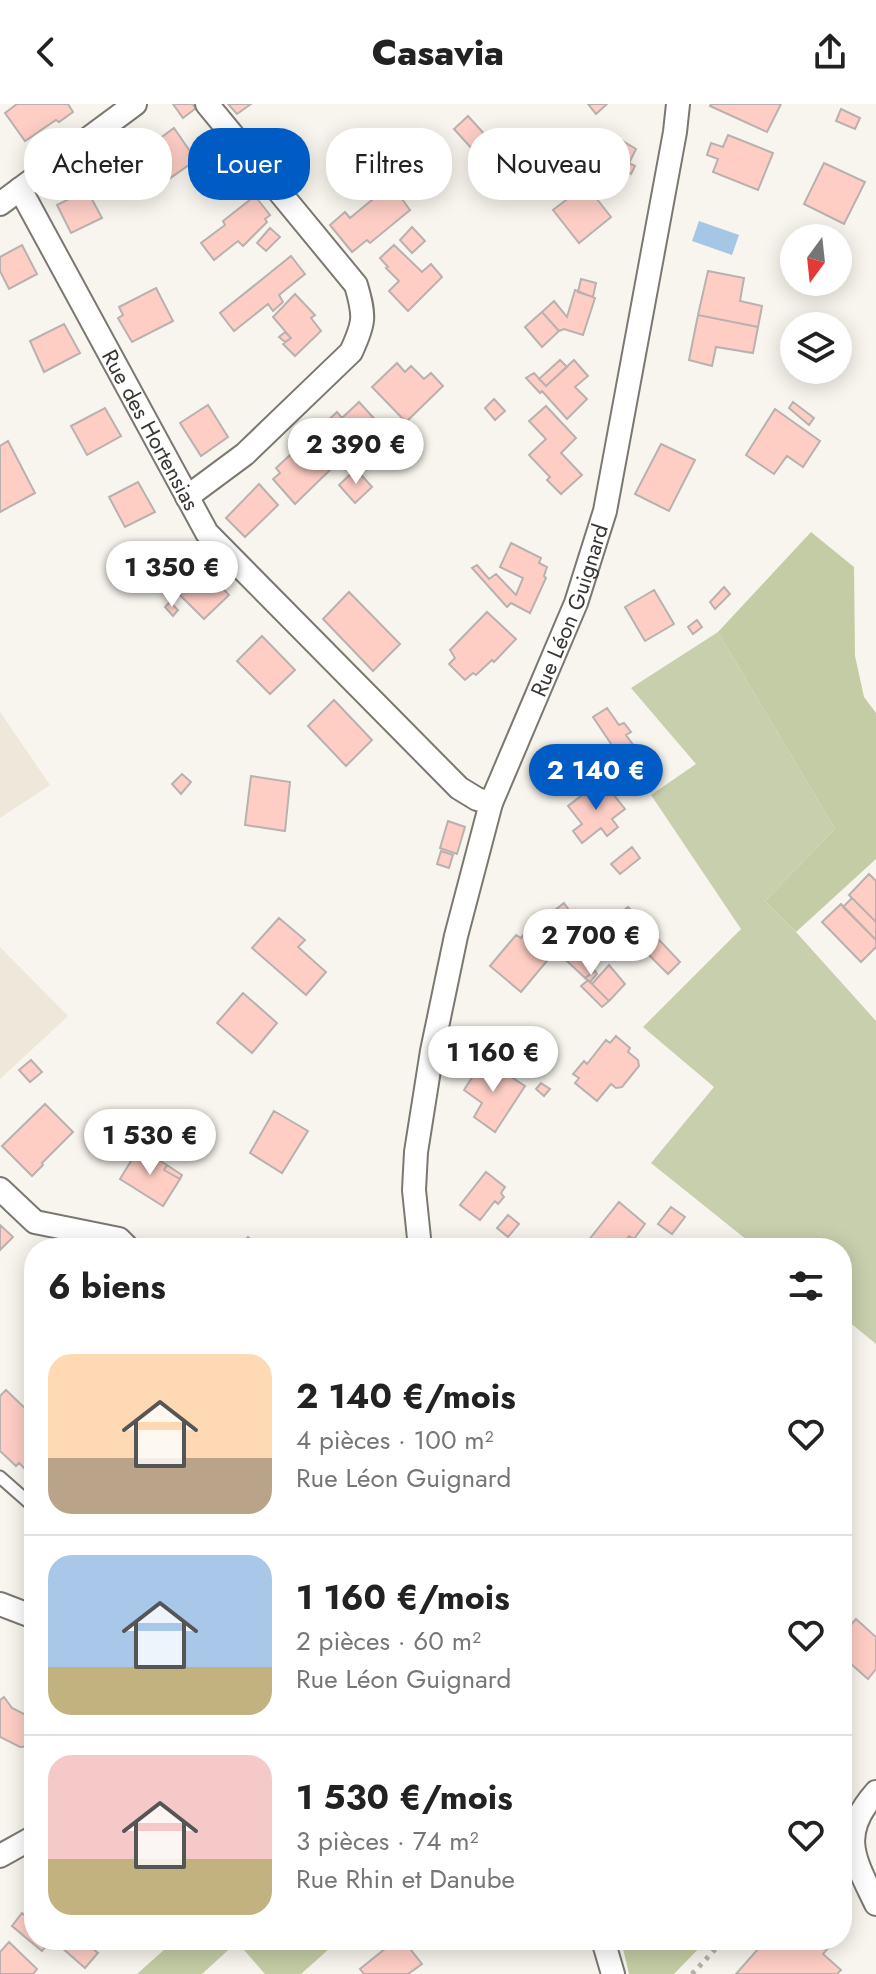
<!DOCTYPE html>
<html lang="fr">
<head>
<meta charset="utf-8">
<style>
  body { margin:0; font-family:Jost,sans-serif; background:#f2f2f2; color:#222; height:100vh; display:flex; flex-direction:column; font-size:30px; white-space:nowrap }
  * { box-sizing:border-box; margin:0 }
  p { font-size:26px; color:#767676 }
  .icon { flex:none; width:44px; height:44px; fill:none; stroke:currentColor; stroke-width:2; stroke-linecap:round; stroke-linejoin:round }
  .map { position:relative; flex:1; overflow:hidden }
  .drawer { position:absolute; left:24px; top:1134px; width:828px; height:712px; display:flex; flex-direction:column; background:#fff; border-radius:32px; box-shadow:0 4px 20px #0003 }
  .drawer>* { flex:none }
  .banner { position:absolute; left:24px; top:24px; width:828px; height:72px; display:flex; gap:16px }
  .needle { width:52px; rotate:195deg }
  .fabs { position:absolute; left:780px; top:120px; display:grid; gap:16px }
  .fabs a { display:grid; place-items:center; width:72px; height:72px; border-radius:50%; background:#fff; box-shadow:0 4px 20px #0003; font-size:40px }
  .price { position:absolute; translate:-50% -68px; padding:0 18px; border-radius:28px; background:#fff; color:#222; font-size:26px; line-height:52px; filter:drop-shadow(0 2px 4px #0008) }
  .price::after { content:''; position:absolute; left:50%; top:48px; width:24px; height:18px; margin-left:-12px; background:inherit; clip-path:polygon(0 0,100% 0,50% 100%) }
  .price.on { background:#005bc4; color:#fff }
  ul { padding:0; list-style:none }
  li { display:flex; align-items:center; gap:24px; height:200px; padding:0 24px }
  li+li { border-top:2px solid #e0e0e0 }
  li span { display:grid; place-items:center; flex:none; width:224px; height:160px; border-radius:24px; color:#555 }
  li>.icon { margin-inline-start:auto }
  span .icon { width:96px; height:96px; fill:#fffc; stroke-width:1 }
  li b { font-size:34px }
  h2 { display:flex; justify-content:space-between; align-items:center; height:96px; padding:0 24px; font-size:34px }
  .chip { padding:0 28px; border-radius:32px; background:#fff; box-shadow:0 4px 20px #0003; font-size:28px; line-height:72px }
  .chip.on { background:#005bc4; color:#fff }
  header { display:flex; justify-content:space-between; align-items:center; height:104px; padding:0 24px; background:#fff; font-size:36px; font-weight:800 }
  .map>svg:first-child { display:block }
  .built { fill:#eee8da }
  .green { fill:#c7cfad }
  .forest { fill:#c3cca4 }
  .water { fill:#a5c6e4 }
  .building { fill:#fecec5; stroke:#b9b1af; stroke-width:2 }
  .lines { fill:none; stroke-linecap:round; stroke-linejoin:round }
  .lane-casing { stroke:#7b7872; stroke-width:15 }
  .street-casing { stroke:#7b7872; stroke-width:26 }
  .path { stroke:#b4b1ac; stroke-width:5; stroke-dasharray:4 6; stroke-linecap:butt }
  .lane { stroke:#fff; stroke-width:11 }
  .street { stroke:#fff; stroke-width:22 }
  .labels { text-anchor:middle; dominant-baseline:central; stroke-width:8; stroke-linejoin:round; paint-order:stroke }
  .street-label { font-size:22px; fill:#373633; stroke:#fff }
</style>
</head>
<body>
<header><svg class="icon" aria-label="back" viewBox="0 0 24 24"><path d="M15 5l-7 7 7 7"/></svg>Casavia<svg class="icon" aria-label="share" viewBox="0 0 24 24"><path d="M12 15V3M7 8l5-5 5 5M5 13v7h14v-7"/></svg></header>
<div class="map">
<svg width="876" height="1870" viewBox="0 0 876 1870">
  <rect width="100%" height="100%" fill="#f8f5ee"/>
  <path class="built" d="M0,608L50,681L0,714Z
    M0,843L68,912L0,975Z"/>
  <path class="green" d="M718,528L835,725L765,797L796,828L876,917V1240L842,1212V1144H757L651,1059L714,983L643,923L741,825L651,691L696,660L631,584Z"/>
  <path class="forest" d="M811,428L854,463L855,552L864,593L876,609V755L796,828L765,797L835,725L718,528Z
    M175,1836H339L301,1870H265L237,1838L202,1870H137Z
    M621,1836H707L674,1870H629Z"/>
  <path class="water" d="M528,44L552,75L538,86L514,55Z
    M699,117L739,131L732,151L692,137Z"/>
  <path class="building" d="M17,0H68L73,8L59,18L56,16L25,37L5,9Z
    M173,0H192L196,4L183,14Z
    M228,0H251L237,10Z
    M588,0H607L596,10Z
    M711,0H781L767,28L710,2Z
    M841,5L860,14L855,25L836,17Z
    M468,12L487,33L473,46L454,25Z
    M174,24L196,56L149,89L132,64L144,56L140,49Z
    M605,26L636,45L629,59L635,62L631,70L624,66L617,80L585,62Z
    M728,31L773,49L758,86L713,68L718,55L707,51L711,39L723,43Z
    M563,42L583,67L575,73L563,60L559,63L551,52Z
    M824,59L865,78L844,120L804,100Z
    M586,81L611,113L579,139L553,106Z
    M394,84L410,106L370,139L367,136L352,148L330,121L345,108L350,114L378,91L381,95Z
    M87,86L102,114L71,129L57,101Z
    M255,92L270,111L265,115L267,118L243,142L238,137L214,156L201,139L225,121L223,117Z
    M412,123L425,137L412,149L400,136Z
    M270,124L280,133L266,147L257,139Z
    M22,141L37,170L9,185L0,167V153Z
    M394,141L422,168L431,160L442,173L408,207L389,187L399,177L386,164L388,163L380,154Z
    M291,152L305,170L279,191L283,198L273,207L268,200L234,227L220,209Z
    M708,167L744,174L740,197L762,202L758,223L698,211Z
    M581,175L596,179L593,193L578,188Z
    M156,184L173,217L132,238L118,214L123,211L119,203Z
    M575,186L595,194L583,231L564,225L559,227L542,208L554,197L567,213Z
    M295,190L315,211L311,214L321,227L295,252L283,240L291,234L273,213Z
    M542,208L559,227L542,243L525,223Z
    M698,211L758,223L753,249L716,243L712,262L689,256Z
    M64,220L80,249L44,268L30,237Z
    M285,228L291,234L285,238L279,233Z
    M560,256L567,263L546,282L539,275Z
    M574,256L588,272L575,283L587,295L567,315L542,287L540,289L526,274L534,269L546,282Z
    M397,259L405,268L411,262L424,275L431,269L443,282L406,318L372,283Z
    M494,295L505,307L495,316L485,304Z
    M359,298L382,323L351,353L321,323L337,308L342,314Z
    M793,298L814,314L809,321L789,304Z
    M208,301L228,333L201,352L180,319Z
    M546,302L576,334L561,349L582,371L561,390L547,376L550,373L529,351L546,335L529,317Z
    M105,304L121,332L87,351L71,322Z
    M775,305L820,337L803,363L787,352L774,370L746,351Z
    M400,317L415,333L408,339L392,324Z
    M8,337L35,389L0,408V342Z
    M305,337L331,365L295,400L273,375L280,369L276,364Z
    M661,340L695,356L669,407L635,390Z
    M356,365L372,383L355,399L339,381Z
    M138,378L155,408L125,423L109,393Z
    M259,380L278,401L245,433L226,414Z
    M511,439L541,454L539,459L547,463L544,472L546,474L530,509L511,499L507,503L472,464L477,461L489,475L496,470L516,491L523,474L500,463Z
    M196,456L229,491L204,515L170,481Z
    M724,483L730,490L715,505L710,498Z
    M654,486L674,520L645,537L625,503Z
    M349,488L400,540L373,567L323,515Z
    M170,498L178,506L173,512L165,503Z
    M487,508L516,535L494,558L492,556L476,571L473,569L465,576L449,560L455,554L450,546Z
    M697,516L702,523L693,530L688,523Z
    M262,532L295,566L270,590L237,557Z
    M334,596L372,636L346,662L308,622Z
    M607,604L619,621L624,619L631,628L626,631L637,646V650L624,659L593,613Z
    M630,654L638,666L633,670L624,659Z
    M182,670L191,678L181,690L172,680Z
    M251,672L290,678L285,727L245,721Z
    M602,676L625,705L612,715L618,723L607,732L601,724L582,739L573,727L582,720L568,702Z
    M448,717L465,723L457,750L440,744Z
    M632,743L640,754L620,770L611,760Z
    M441,747L453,751L449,764L437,760Z
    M869,770L876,777V818L849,791Z
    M852,794L876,818V836L843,803Z
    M564,799L586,830L568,844L564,839L556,846L532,824Z
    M841,800L876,836V843L861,858L822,818Z
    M628,803L680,858L668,870L636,838L631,844L608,820Z
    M279,814L305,836L298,843L326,868L306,891L252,844Z
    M607,819L632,846L628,849L604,822Z
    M530,823L556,846L521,888L490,862L516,831L521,834Z
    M564,839L568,844L561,851L556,846Z
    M576,849L595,867L585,874L567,857Z
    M609,861L625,880L609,897L592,880Z
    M595,867L597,870L590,878L585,874Z
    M588,876L609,897L602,903L581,882Z
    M243,889L277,919L252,949L217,919Z
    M616,932L630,944L628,948L638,956L639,962L622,983L616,984L611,980L597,997L575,979L579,974L573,970L584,957L587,960L606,936L610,939Z
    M484,955L525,982L495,1028L474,1013L482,999L464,986Z
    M31,956L42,968L30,978L19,966Z
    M541,979L550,985L544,992L536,985Z
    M45,1000L73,1028L42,1059L43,1061L32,1072L2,1042Z
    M274,1007L308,1027L282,1069L250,1049Z
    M139,1044L167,1061L164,1066L180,1075L163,1102L120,1075Z
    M167,1061L182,1071L180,1075L164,1066Z
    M486,1068L505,1083L501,1089L504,1093L498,1100L495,1097L480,1116L460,1101Z
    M619,1098L645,1120L634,1135L629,1132L619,1144H597L588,1137Z
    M671,1103L685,1113L672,1130L658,1120Z
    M508,1111L519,1120L508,1133L497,1124Z
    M0,1121L13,1133L0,1146Z
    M248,1133L259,1144H238Z
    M6,1286L34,1313V1374L19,1359L16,1362L0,1347V1292Z
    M856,1515L876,1533V1565L868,1575L842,1552V1531Z
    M4,1593L12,1604L34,1615V1642L20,1643L0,1633V1596Z
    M22,1809L30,1816L34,1811V1836H51L42,1847L12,1822Z
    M53,1836H82L98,1849L85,1864Z
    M396,1836H403L422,1860L408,1870H364L360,1865Z
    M756,1836H819L828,1844L823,1850L841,1866L837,1870H736L758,1845L753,1840Z
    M9,1838L37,1865L33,1870H0V1848Z"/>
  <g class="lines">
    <g class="lane-casing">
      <path id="lane" d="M0,1373L34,1403
        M28,1510L34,1492"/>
    </g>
    <g class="street-casing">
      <g id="street">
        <path id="s1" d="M20,85L207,429L459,684L477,695L491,699"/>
        <path d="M0,100L135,0"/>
        <path d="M187,393L245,350L351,248C365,218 365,212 356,181L207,0"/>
        <path d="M0,1085L35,1118L119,1135L128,1144"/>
        <path id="s2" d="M420,1144L414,1086L416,1048L432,947L456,832L491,699L576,499L605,407L675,28L678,0"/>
        <path d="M0,1500L34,1513"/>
        <path d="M876,1688C838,1731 854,1754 876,1800"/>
        <path d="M0,1752L34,1733"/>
        <path d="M603,1836L613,1870"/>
      </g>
    </g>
    <path class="path" d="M692,1870L724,1836"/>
    <use href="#lane" class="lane"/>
    <use href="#street" class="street"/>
  </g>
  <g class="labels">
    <g class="street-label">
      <text stroke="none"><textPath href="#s1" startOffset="274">Rue des Hortensias</textPath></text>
      <text stroke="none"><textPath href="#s2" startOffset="662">Rue Léon Guignard</textPath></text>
    </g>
  </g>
</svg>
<div class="fabs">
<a><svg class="needle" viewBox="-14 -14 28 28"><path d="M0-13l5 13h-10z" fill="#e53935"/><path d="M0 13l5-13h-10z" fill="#767676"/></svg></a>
<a><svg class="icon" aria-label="layers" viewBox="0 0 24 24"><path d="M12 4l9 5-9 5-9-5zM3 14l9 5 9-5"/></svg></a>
</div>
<b class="price" style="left:356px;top:382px">2 390 €</b>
<b class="price" style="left:172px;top:505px">1 350 €</b>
<b class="price on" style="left:596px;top:708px">2 140 €</b>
<b class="price" style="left:591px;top:873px">2 700 €</b>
<b class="price" style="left:493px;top:990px">1 160 €</b>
<b class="price" style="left:150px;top:1073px">1 530 €</b>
<div class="banner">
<a class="chip">Acheter</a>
<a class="chip on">Louer</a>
<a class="chip">Filtres</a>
<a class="chip">Nouveau</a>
</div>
<section class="drawer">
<h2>6 biens<svg class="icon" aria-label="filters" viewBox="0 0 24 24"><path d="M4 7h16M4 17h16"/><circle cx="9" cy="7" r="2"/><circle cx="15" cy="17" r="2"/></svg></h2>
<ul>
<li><span style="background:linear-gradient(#ffd9b3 65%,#b9a48a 0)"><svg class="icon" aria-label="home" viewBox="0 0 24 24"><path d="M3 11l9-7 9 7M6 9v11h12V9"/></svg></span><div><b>2 140 €/mois</b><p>4 pièces · 100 m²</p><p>Rue Léon Guignard</p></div><svg class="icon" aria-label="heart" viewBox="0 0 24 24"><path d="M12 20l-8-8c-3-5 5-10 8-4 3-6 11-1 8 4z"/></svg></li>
<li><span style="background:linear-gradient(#a9c7e8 70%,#c2b280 0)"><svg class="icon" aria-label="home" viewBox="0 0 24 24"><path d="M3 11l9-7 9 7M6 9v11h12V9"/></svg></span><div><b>1 160 €/mois</b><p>2 pièces · 60 m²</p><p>Rue Léon Guignard</p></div><svg class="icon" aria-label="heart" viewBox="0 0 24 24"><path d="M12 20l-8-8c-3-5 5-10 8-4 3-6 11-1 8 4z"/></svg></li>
<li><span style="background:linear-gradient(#f6c9c9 65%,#c2b280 0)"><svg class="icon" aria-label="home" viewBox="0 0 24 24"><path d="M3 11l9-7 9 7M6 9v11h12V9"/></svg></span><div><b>1 530 €/mois</b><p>3 pièces · 74 m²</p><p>Rue Rhin et Danube</p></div><svg class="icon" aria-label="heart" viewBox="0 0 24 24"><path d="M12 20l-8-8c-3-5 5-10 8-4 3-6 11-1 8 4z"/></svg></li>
</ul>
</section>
</div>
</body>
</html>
